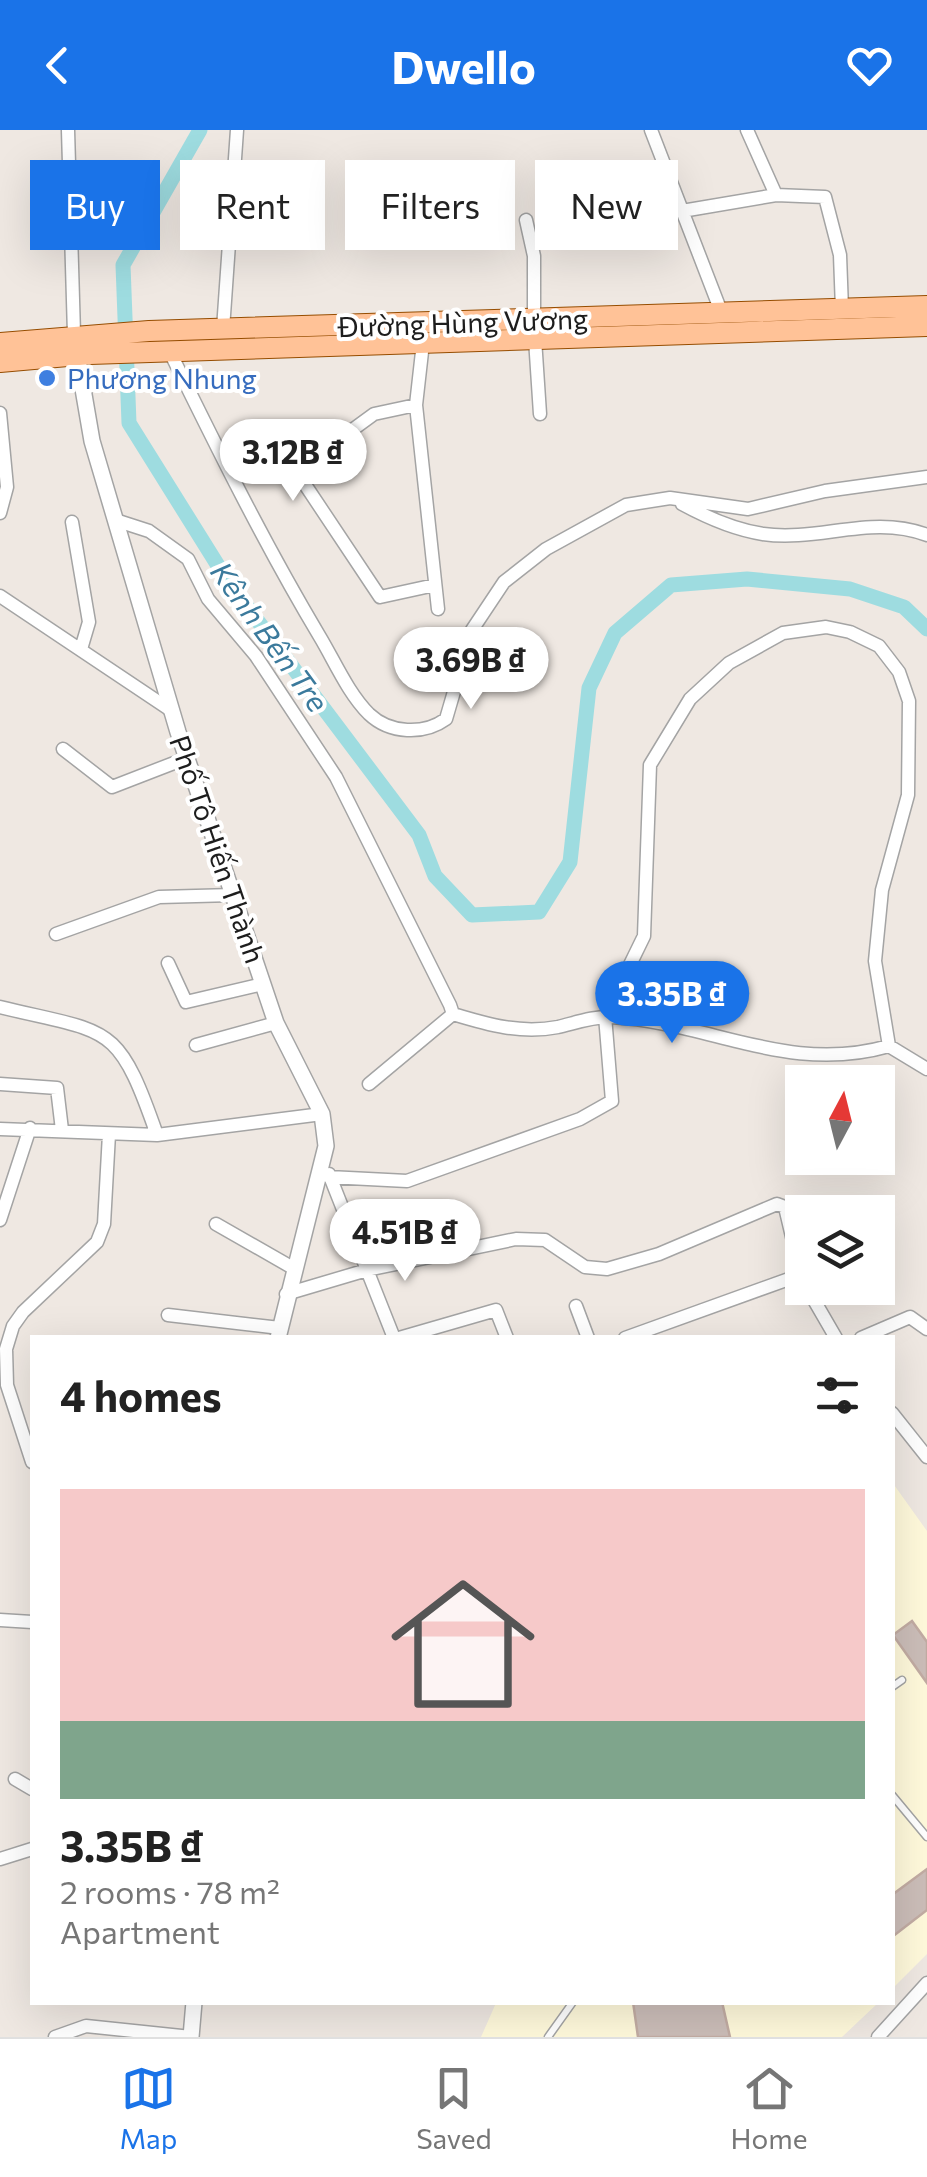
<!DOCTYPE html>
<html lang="en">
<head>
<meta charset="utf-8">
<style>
  body { margin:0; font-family:Commissioner,sans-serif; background:#f6f6f6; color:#222; height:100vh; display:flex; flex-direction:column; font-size:38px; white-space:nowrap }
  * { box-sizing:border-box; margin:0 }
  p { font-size:32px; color:#767676 }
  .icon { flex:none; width:55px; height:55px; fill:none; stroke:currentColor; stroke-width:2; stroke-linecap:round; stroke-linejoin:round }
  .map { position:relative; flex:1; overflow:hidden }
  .side { position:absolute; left:30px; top:1205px; width:865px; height:670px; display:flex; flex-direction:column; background:#fff; border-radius:0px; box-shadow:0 10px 40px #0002 }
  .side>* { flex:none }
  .guide { position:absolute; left:30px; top:30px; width:868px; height:90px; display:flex; gap:20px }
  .needle { width:65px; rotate:7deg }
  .buttons { position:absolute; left:785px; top:935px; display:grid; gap:20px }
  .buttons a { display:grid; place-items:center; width:110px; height:110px; border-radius:0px; background:#fff; box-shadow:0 10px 40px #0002; font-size:50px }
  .price { position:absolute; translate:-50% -85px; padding:0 22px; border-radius:35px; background:#fff; color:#222; font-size:32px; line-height:65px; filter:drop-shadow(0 2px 5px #0008) }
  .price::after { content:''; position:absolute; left:50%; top:60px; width:30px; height:22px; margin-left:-15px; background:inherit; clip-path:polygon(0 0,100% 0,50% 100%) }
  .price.active { background:#1a73e8; color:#fff }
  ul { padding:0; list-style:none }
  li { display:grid; align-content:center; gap:20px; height:530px; padding:0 30px }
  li+li { border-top:2px solid #e0e0e0 }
  li span { display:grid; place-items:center; height:310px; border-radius:0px; color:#555 }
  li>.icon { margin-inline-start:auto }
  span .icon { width:180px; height:180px; fill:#fffc; stroke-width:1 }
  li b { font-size:42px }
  h2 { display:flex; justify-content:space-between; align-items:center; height:120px; padding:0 30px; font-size:42px }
  .tag { padding:0 35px; border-radius:0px; background:#fff; box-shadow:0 10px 40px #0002; font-size:35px; line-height:90px }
  .tag.active { background:#1a73e8; color:#fff }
  header { display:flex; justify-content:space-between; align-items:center; height:130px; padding:0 30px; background:#1a73e8; color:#fff; font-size:45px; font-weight:700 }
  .dock { display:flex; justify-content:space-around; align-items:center; height:140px; border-top:2px solid #e0e0e0; background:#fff; font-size:28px; color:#767676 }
  .dock a { display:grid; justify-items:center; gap:5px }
  .dock .active { color:#1a73e8 }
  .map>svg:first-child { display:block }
  .education { fill:#fff9db }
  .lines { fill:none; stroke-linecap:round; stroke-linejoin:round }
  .canal { stroke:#9edce0; stroke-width:15 }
  .building { fill:#cbbdb8; stroke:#c2aca3; stroke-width:2.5 }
  .service-casing { stroke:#a4a4a4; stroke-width:9 }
  .minor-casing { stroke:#a4a4a4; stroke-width:15 }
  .tertiary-casing { stroke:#a4a4a4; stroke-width:18 }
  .primary-casing { stroke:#964d00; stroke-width:22 }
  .service { stroke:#fff; stroke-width:6 }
  .minor { stroke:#fff; stroke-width:12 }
  .tertiary { stroke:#fff; stroke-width:15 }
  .primary { stroke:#ffc297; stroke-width:20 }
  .shop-dot { fill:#3f7fe0; stroke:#fff; stroke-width:4 }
  .labels { text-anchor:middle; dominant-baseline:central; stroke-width:8; stroke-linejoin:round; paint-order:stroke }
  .street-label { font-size:28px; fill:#1d1d1d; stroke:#fff }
  .shop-label { font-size:28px; fill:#366cbe; stroke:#fff; text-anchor:start }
  .water-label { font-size:30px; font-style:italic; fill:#3b7a9c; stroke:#fff }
</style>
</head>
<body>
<header><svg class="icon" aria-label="back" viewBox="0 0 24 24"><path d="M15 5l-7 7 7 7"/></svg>Dwello<svg class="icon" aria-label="heart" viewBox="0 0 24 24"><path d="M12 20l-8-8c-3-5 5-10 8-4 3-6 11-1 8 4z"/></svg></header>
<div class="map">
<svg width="927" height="1907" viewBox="0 0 927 1907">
  <rect width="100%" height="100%" fill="#efe8e2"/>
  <path class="education" d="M892,1352L927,1401V1824L893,1858Z
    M496,1873H878L842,1907H481Z"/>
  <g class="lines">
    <path class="canal" d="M200,0L123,135L129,293L227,450L419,705L435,746L472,785L539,782L570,732L589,558L615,503L671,455L747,449L850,459L904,477L927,499"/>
  </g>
  <path class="building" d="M912,1491L927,1512V1553L893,1505Z
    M927,1739V1780L892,1807V1765Z
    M633,1872H722L730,1907H638Z"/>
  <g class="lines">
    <g class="service-casing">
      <path id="service" d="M892,1557L902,1550
        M892,1665L927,1707
        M548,1907L573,1872"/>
    </g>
    <g class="minor-casing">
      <path id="minor" d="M68,0L74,204
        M651,0L722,184
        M776,65L825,67L840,125L842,179
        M682,81L776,65L747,0
        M526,90L534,126V191
        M223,199L237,0
        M535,209L540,284
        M423,213L416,275L438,479
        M170,222C217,318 265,415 320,507C335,532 348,563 369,584C390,604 424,605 446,589L472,500L504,452L546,419L626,375L670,368L748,379L825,361L927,347
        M416,275L374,284L296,341L380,467L435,455
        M0,283L7,357L0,383
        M682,374C706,387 736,400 763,404C819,412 872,384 927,405
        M115,390L149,401L188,429L208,469L256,526L336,647L450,875L453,884L369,954
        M72,392L89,492L81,519
        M0,466L172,581
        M63,619L112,657L187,628
        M56,804L159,767L233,765
        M168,833L186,872L263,854
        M0,877C110,904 117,890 157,1005
        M453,884C489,895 521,904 558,897C575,893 594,886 611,887C710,892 788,945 889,916L927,939
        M196,915L276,893
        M0,954L57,958L62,1000
        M0,999L157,1005L322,984
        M329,1044L394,1208
        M329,1047L407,1051L580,989L612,971L605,886L644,806L650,635L690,569L729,533L783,503L826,497L850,502L879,516L899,542L909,571L908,665L882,760L875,831L889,916
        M0,1090L30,998
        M216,1094L293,1138
        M807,1158L836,1208
        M286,1164L367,1140L516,1109L545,1110L585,1137L607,1139L659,1124L777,1074L785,1077L802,1149
        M576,1176L588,1208
        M168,1185L280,1198
        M399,1208L496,1180L507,1208
        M625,1208L800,1145
        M861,1208L910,1187L927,1199
        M892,1283L927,1327
        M32,1332L7,1255L6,1219L13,1196L23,1182L97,1112L104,1094L109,1004
        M0,1490L32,1492
        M15,1649L32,1659
        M0,1729L32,1719
        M55,1907L86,1896L191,1907
        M878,1907L927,1853"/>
    </g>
    <g class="tertiary-casing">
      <path id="tertiary" d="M77,224L92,311L178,602L276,893L322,984L326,1016L278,1208
        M191,1907L194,1872"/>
    </g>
    <g class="primary-casing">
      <path id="primary" d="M0,213L149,201L927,176
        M0,232L90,224L927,196"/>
    </g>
    <use href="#service" class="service"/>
    <use href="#minor" class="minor"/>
    <use href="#tertiary" class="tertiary"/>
    <use href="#primary" class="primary"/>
  </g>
  <circle class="shop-dot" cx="47" cy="248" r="10"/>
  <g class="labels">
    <g class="street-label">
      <text transform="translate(463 192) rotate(-2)">Đường Hùng Vương</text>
      <text transform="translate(218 719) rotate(71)">Phố Tô Hiến Thành</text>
    </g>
    <g class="shop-label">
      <text x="67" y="248">Phương Nhung</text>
    </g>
    <g class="water-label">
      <text transform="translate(271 506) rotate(54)">Kênh Bến Tre</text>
    </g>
  </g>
</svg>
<div class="buttons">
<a><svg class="needle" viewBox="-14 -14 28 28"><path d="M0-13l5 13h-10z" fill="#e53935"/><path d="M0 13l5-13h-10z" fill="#767676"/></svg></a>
<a><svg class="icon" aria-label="layers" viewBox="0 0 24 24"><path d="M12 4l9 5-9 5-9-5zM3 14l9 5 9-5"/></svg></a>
</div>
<b class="price" style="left:293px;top:374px">3.12B ₫</b>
<b class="price" style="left:471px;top:582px">3.69B ₫</b>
<b class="price active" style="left:672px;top:916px">3.35B ₫</b>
<b class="price" style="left:405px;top:1154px">4.51B ₫</b>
<div class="guide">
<a class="tag active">Buy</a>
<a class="tag">Rent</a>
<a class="tag">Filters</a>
<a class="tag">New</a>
</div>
<section class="side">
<h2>4 homes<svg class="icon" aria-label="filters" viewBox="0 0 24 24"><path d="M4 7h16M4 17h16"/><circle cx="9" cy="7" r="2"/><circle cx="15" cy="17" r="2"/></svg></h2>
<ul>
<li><span style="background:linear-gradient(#f6c9c9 75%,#7fa58c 0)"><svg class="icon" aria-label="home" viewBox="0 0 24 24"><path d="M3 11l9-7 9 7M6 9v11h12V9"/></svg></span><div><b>3.35B ₫</b><p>2 rooms · 78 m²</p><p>Apartment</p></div></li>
</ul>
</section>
</div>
<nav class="dock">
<a class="active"><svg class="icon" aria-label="map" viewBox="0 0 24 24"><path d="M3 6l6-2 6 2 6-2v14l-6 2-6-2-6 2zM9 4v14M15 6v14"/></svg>Map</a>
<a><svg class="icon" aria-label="saved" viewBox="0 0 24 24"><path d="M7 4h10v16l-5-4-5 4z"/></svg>Saved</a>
<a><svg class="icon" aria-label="home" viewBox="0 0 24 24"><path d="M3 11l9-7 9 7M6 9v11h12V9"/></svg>Home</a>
</nav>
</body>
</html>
